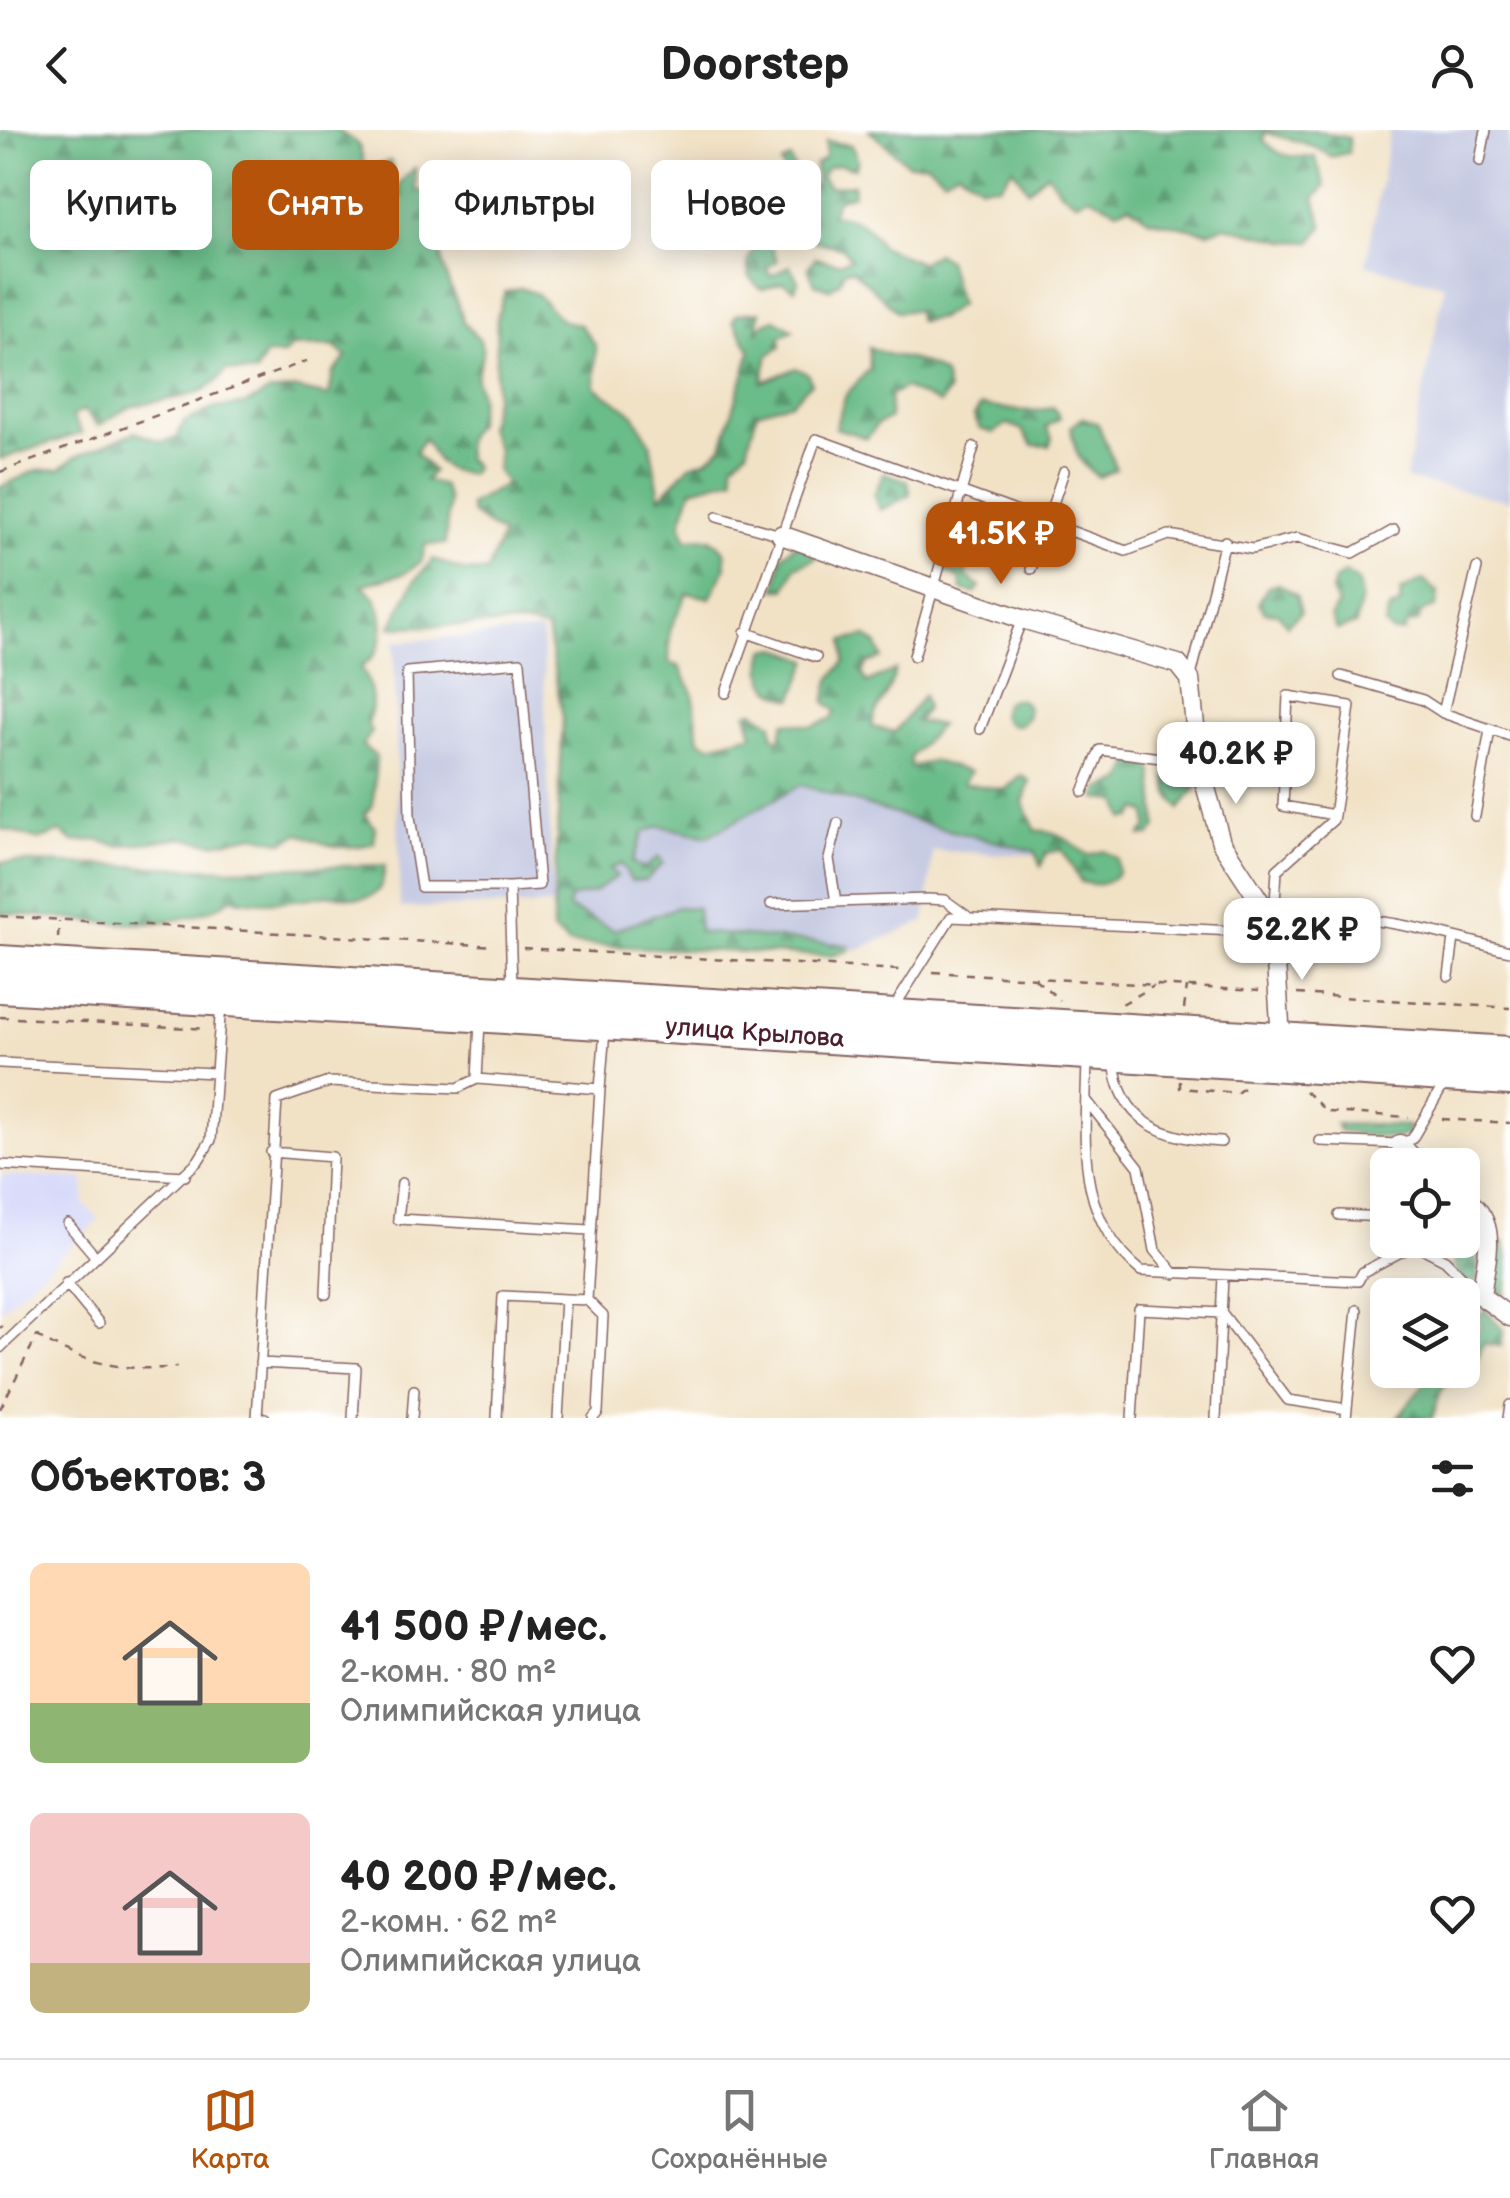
<!DOCTYPE html>
<html lang="ru">
<head>
<meta charset="utf-8">
<style>
  body { margin:0; font-family:"Balsamiq Sans",sans-serif; background:#f2f2f2; color:#222; height:100vh; display:flex; flex-direction:column; font-size:38px; white-space:nowrap }
  * { box-sizing:border-box; margin:0 }
  p { font-size:32px; color:#767676 }
  .icon { flex:none; width:55px; height:55px; fill:none; stroke:currentColor; stroke-width:2; stroke-linecap:round; stroke-linejoin:round }
  .map { position:relative; height:1288px; overflow:hidden }
  .drawer { display:flex; flex-direction:column; background:#fff; flex:1 }
  .drawer>* { flex:none }
  .banner { position:absolute; left:30px; top:30px; width:1000px; height:90px; display:flex; gap:20px }
  .buttons { position:absolute; left:1370px; top:1018px; display:grid; gap:20px }
  .buttons a { display:grid; place-items:center; width:110px; height:110px; border-radius:15px; background:#fff; box-shadow:0 5px 25px #0003; font-size:50px }
  .price { position:absolute; translate:-50% -85px; padding:0 22px; border-radius:20px; background:#fff; color:#222; font-size:32px; line-height:65px; filter:drop-shadow(0 2px 5px #0008) }
  .price::after { content:''; position:absolute; left:50%; top:60px; width:30px; height:22px; margin-left:-15px; background:inherit; clip-path:polygon(0 0,100% 0,50% 100%) }
  .price.selected { background:#b45309; color:#fff }
  ul { padding:0; list-style:none }
  li { display:flex; align-items:center; gap:30px; height:250px; padding:0 30px }
  li span { display:grid; place-items:center; flex:none; width:280px; height:200px; border-radius:15px; color:#555 }
  li>.icon { margin-inline-start:auto }
  span .icon { width:120px; height:120px; fill:#fffc; stroke-width:1 }
  li b { font-size:42px }
  h2 { display:flex; justify-content:space-between; align-items:center; height:120px; padding:0 30px; font-size:42px }
  .chip { padding:0 35px; border-radius:15px; background:#fff; box-shadow:0 5px 25px #0003; font-size:35px; line-height:90px }
  .chip.selected { background:#b45309; color:#fff }
  header { display:flex; justify-content:space-between; align-items:center; height:130px; padding:0 30px; background:#fff; font-size:45px; font-weight:700 }
  .tab-bar { display:flex; justify-content:space-around; align-items:center; height:140px; border-top:2px solid #e0e0e0; background:#fff; font-size:28px; color:#767676 }
  .tab-bar a { display:grid; justify-items:center; gap:5px }
  .tab-bar .selected { color:#b45309 }
  .map>svg:first-child { display:block }
  .built { fill:#d6d8f9 }
  .industrial { fill:#bec3de }
  .forest { fill:url(#forest-firs); stroke:#5a6e5a; stroke-width:2.5 }
  .lines { fill:none; stroke-linecap:round; stroke-linejoin:round }
  .service-casing { stroke:#846361; stroke-width:12 }
  .minor-casing { stroke:#846361; stroke-width:21 }
  .primary-casing { stroke:#846361; stroke-width:34 }
  .path { stroke:#846361; stroke-width:2.5; stroke-dasharray:8 8; stroke-linecap:butt }
  .service { stroke:#fff; stroke-width:9 }
  .minor { stroke:#fff; stroke-width:18 }
  .primary { stroke:#fff; stroke-width:30 }
  .labels { text-anchor:middle; dominant-baseline:central; stroke-width:8; stroke-linejoin:round; paint-order:stroke }
  .street-label { font-size:25px; fill:#4a1f2b; stroke:#fff }
</style>
</head>
<body>
<header><svg class="icon" aria-label="back" viewBox="0 0 24 24"><path d="M15 5l-7 7 7 7"/></svg>Doorstep<svg class="icon" aria-label="person" viewBox="0 0 24 24"><circle cx="12" cy="8" r="4"/><path d="M4 21q1-7 8-7t8 7"/></svg></header>
<div class="map">
<svg width="1510" height="1288" viewBox="0 0 1510 1288">
  <defs>
    <pattern id="forest-firs" width="22" height="20" patternUnits="userSpaceOnUse" patternTransform="scale(2.5)"><rect width="22" height="20" fill="#6abc88"/><path d="M5 1l3.5 6h-7zM16 11l3.5 6h-7z" fill="#59986f"/></pattern>
  </defs>
  <rect width="100%" height="100%" fill="#fff"/>
  <filter id="ink" filterUnits="userSpaceOnUse"><feTurbulence type="fractalNoise" baseFrequency=".01" numOctaves="2"/><feDisplacementMap in="SourceGraphic" scale="20" xChannelSelector="R" yChannelSelector="G"/><feConvolveMatrix kernelMatrix="1 2 1 2 8 2 1 2 1" color-interpolation-filters="sRGB"/></filter>
  <filter id="wash" filterUnits="userSpaceOnUse"><feTurbulence type="fractalNoise" baseFrequency=".0048" numOctaves="4" result="noise"/><feDisplacementMap in="SourceGraphic" scale="40" xChannelSelector="R" yChannelSelector="G"/><feGaussianBlur stdDeviation="2.25" result="paint"/><feColorMatrix in="noise" values="0 0 0 0 0 0 0 0 0 0 0 0 0 0 0 0 0 1.4 0 .05"/><feComposite in="paint" operator="in"/></filter>
  <g filter="url(#wash)">
    <rect width="100%" height="100%" fill="#f1e2c6"/>
    <path class="built" d="M0,1045L84,1049V1074L99,1090L0,1180Z"/>
    <path class="industrial" d="M1390,0H1510V371L1405,349L1445,155L1366,135Z
      M542,501L553,775L400,778L394,512Z
      M801,655L940,698L1034,721V725L933,721L925,791L857,820L576,812L562,777L563,677L718,697Z"/>
    <path class="forest" d="M0,0H339C351,13 360,6 363,33L377,36L390,31L393,40L376,49L377,67L392,71L401,52L415,38L416,61H433L430,46L434,37L449,68L443,79L429,76C438,102 439,131 449,154C455,169 461,176 463,192L480,210L483,221L476,247L480,269L476,292L465,310L466,329L475,337L470,344C442,343 435,330 424,308L415,323L433,341L425,350L443,356L449,371L445,414L425,415L422,431L405,443L362,455C389,472 390,520 361,537C370,553 377,575 367,592L371,603L362,616L376,626L373,675L364,684L375,697L374,713C346,721 325,717 300,703L284,712L255,705L214,713L181,708L119,716L96,710L73,712L61,702L39,710L0,698V357L37,340L60,339L75,327L135,302L162,312L177,308L184,292L215,278L244,275L269,262L297,259L329,266L333,243L347,227L333,216L291,217L284,225H265L256,244L226,240C206,272 165,267 133,276C121,280 109,290 98,296L84,280L72,287L82,303L0,329Z
      M869,0H1310L1349,8V22L1331,27C1313,11 1288,11 1266,2L1263,9C1276,27 1294,28 1315,27L1325,56L1315,68L1323,97L1311,112L1285,111L1225,96L1208,102L1148,89L1129,75L1117,80L1089,66L1076,71L1059,60L1047,43L1028,60L1013,38L1000,55L981,56L958,40L944,48L927,33L908,34Z
      M826,11L851,15L858,30L855,38L838,34L826,38L821,47L829,57L853,54L854,64L837,70L831,85C852,85 872,96 880,116L920,133L936,123L947,130L959,175L940,188L919,191L916,180L898,182L853,140H844L840,151L830,159L815,154L808,138L815,128L838,133L851,129L843,118L807,109L798,78L801,71L781,34L790,29L799,49L804,44L816,59L815,35L825,28Z
      M768,105L777,131L766,138L771,146L790,136L798,151L795,159L782,152L762,159C737,143 749,121 768,105Z
      M521,158L537,164L561,190L580,195L596,216L595,257L634,284L650,313L660,367L690,335L708,329L722,316L751,221L733,190L737,184L760,182L757,203L763,194L775,189L793,200L780,207L781,217L768,225L762,252L796,238L808,244L811,253L792,272L757,282L747,320L733,333L734,348L692,359L681,392L686,409L711,408L725,421L726,437L710,468L687,463L670,500L669,533L679,536L693,563L699,610L711,615L753,604L747,583L753,581L772,593L773,606L779,610L785,592L812,596L831,589L836,581L825,572L830,550L845,531L844,511L866,506L877,515L882,528L868,533L862,542L867,553L895,540C890,568 874,574 872,597L895,602L923,566L926,579L917,592L940,595L911,626L910,637L933,631L970,642L963,653L1005,660L1021,645L1030,651L1023,673L1036,701C1058,698 1072,715 1088,725L1104,721L1117,728L1118,742C1107,756 1098,756 1081,752L1062,720L1046,723L1041,736L1034,721L940,698L801,655L708,706L659,696L644,702L632,733L645,738L659,727L663,733L646,750L631,751L622,734L609,739L617,746L593,763L570,768L568,778L614,800L678,777L697,778L699,802L839,814L850,816L848,821L831,826L569,814L553,801V788L563,588L547,499L522,494L391,497L415,450L433,429L464,441L487,442L502,405L472,384L470,375L506,354L496,340L498,321L488,298L495,264L497,186L505,162Z
      M869,217C898,232 914,223 944,245L948,262L940,274L905,258L890,266L889,289L877,294L867,308L835,298L846,265L870,238Z
      M981,276C1004,278 1033,285 1053,277L1060,288L1046,297L1052,308L1049,316L1033,315L1021,299L1007,294L993,303L980,299L974,286Z
      M1083,288L1098,294L1116,339L1099,347C1079,335 1074,320 1071,297Z
      M884,343L908,351L910,365L880,380L874,365Z
      M982,396L988,401L989,413L977,424L966,426V446L980,457L975,463L962,460L960,449L944,440L952,412H963Z
      M796,414L815,420L816,428L795,437L786,459H776L782,426Z
      M1345,443L1357,451L1361,466L1356,494L1337,500L1331,486L1338,474L1332,462L1335,450Z
      M1423,450L1438,463L1436,477L1422,481L1418,492L1406,495L1404,502L1393,503L1385,495L1389,480L1400,475L1401,461Z
      M1279,454L1296,465L1301,482L1287,495L1278,483L1265,482L1259,472L1268,456Z
      M778,518L809,530L793,569C765,562 758,547 765,520Z
      M1002 582a13 13 0 1 1 26 0a13 13 0 1 1-26 0Z
      M1132,632H1146L1153,641L1157,697L1150,706H1141L1148,697L1147,683L1138,679L1132,688L1124,689L1118,671L1097,669L1100,659L1123,651Z
      M1175,638L1191,641L1197,656L1180,679L1169,664L1167,647Z
      M0,732L228,739L385,735C383,746 384,757 374,764C359,774 342,763 327,765C297,771 262,775 232,768C166,812 75,786 0,783Z
      M1336,994L1408,996L1410,1002L1397,1008L1340,1002Z
      M1463,1081L1478,1109L1477,1151L1466,1153L1456,1140L1451,1110H1462Z
      M1504,1112C1510,1126 1510,1158 1502,1168C1482,1155 1490,1127 1504,1112Z
      M1485,1180L1503,1200L1501,1216L1483,1213L1475,1237L1477,1245L1469,1254L1463,1244L1469,1203L1481,1199L1479,1186Z
      M1430,1240H1457L1440,1263L1432,1288H1397L1426,1252L1434,1253L1438,1246Z"/>
  </g>
  <g filter="url(#ink)">
    <g class="lines">
      <g class="service-casing">
        <path id="service" d="M1480,31L1486,0
          M717,387L781,405
          M1031,439L1064,341
          M745,502L816,527
          M914,526L974,317
          M1191,546L1225,411
          M1341,546L1423,570L1443,583L1477,438
          M726,563L816,309L1126,421L1169,405L1252,419L1297,408L1353,423L1394,400
          M1443,583L1510,606
          M980,599L1022,489
          M1083,662L1100,620L1199,633
          M1475,686L1490,600
          M509,757H421L410,687L407,542L520,532L539,755L509,757L512,857
          M836,772L829,729L838,693
          M771,774L928,769L945,770L967,786
          M1274,790L1277,740L1333,690L1334,685L1350,576L1288,566L1283,676L1334,685
          M1449,846L1454,808
          M893,879L951,787L1274,803C1328,766 1448,807 1510,821
          M1087,927C1086,1007 1072,1084 1141,1141L1358,1151L1363,1142L1412,1116
          M1114,929C1119,994 1165,1009 1221,1012
          M0,933L215,943
          M477,949L600,959L587,1170L603,1186L598,1282L593,1288
          M600,959L605,901
          M1087,971L1139,1037L1155,1120L1175,1144
          M1320,1011L1400,1014L1412,1009L1444,954
          M271,1022L332,1027L326,1164
          M0,1035L185,1046
          M402,1053L398,1089L590,1100
          M1339,1085L1388,1087
          M68,1094L95,1126
          M1406,1110L1445,1130L1481,1166
          M66,1153L99,1193
          M0,1218L198,1031L211,1010L221,874
          M260,1233L356,1238L353,1288
          M265,1288H257L277,970L329,952L458,958L477,949L480,892
          M412,1288L414,1260
          M497,1288L503,1166L587,1170
          M558,1288L565,1169
          M1132,1288L1139,1179L1222,1183L1288,1270L1347,1279
          M1216,1288L1223,1147
          M1346,1288L1357,1180
          M1508,1288L1510,1275"/>
      </g>
      <g class="minor-casing">
        <path id="minor" d="M781,405L1022,489L1178,534L1190,549L1199,633L1221,712L1265,779L1274,803L1281,908
          M1400,1014L1419,1035
          M1462,1066C1501,1092 1486,1125 1481,1166L1510,1187"/>
      </g>
      <g class="primary-casing">
        <path id="primary" d="M0,831L1510,922
          M0,857L1510,950"/>
      </g>
      <path class="path" d="M0,342L307,231
        M0,786L495,816
        M58,808L59,791
        M523,818L900,840
        M933,842L1259,861
        M1035,849L1060,870
        M1297,864L1510,878
        M1122,874L1154,856
        M1184,879L1187,857
        M0,887L207,899
        M1180,951V958L1237,963L1243,958
        M1305,961L1327,982L1409,987
        M1442,989L1510,993
        M0,1198L2,1196
        M36,1205C79,1233 125,1242 177,1237
        M0,1279L37,1206"/>
      <use href="#service" class="service"/>
      <use href="#minor" class="minor"/>
      <use href="#primary" class="primary"/>
    </g>
  </g>
  <g class="labels">
    <g class="street-label">
      <text transform="translate(755 903) rotate(4)">улица Крылова</text>
    </g>
  </g>
</svg>
<div class="buttons">
<a><svg class="icon" aria-label="locate" viewBox="0 0 24 24"><circle cx="12" cy="12" r="6"/><path d="M12 2v4M12 18v4M2 12h4M18 12h4"/></svg></a>
<a><svg class="icon" aria-label="layers" viewBox="0 0 24 24"><path d="M12 4l9 5-9 5-9-5zM3 14l9 5 9-5"/></svg></a>
</div>
<b class="price selected" style="left:1001px;top:457px">41.5K ₽</b>
<b class="price" style="left:1236px;top:677px">40.2K ₽</b>
<b class="price" style="left:1302px;top:853px">52.2K ₽</b>
<div class="banner">
<a class="chip">Купить</a>
<a class="chip selected">Снять</a>
<a class="chip">Фильтры</a>
<a class="chip">Новое</a>
</div>
</div>
<section class="drawer">
<h2>Объектов: 3<svg class="icon" aria-label="filters" viewBox="0 0 24 24"><path d="M4 7h16M4 17h16"/><circle cx="9" cy="7" r="2"/><circle cx="15" cy="17" r="2"/></svg></h2>
<ul>
<li><span style="background:linear-gradient(#ffd9b3 70%,#8fb573 0)"><svg class="icon" aria-label="home" viewBox="0 0 24 24"><path d="M3 11l9-7 9 7M6 9v11h12V9"/></svg></span><div><b>41 500 ₽/мес.</b><p>2-комн. · 80 m²</p><p>Олимпийская улица</p></div><svg class="icon" aria-label="heart" viewBox="0 0 24 24"><path d="M12 20l-8-8c-3-5 5-10 8-4 3-6 11-1 8 4z"/></svg></li>
<li><span style="background:linear-gradient(#f6c9c9 75%,#c2b280 0)"><svg class="icon" aria-label="home" viewBox="0 0 24 24"><path d="M3 11l9-7 9 7M6 9v11h12V9"/></svg></span><div><b>40 200 ₽/мес.</b><p>2-комн. · 62 m²</p><p>Олимпийская улица</p></div><svg class="icon" aria-label="heart" viewBox="0 0 24 24"><path d="M12 20l-8-8c-3-5 5-10 8-4 3-6 11-1 8 4z"/></svg></li>
</ul>
</section>
<nav class="tab-bar">
<a class="selected"><svg class="icon" aria-label="map" viewBox="0 0 24 24"><path d="M3 6l6-2 6 2 6-2v14l-6 2-6-2-6 2zM9 4v14M15 6v14"/></svg>Карта</a>
<a><svg class="icon" aria-label="saved" viewBox="0 0 24 24"><path d="M7 4h10v16l-5-4-5 4z"/></svg>Сохранённые</a>
<a><svg class="icon" aria-label="home" viewBox="0 0 24 24"><path d="M3 11l9-7 9 7M6 9v11h12V9"/></svg>Главная</a>
</nav>
</body>
</html>
